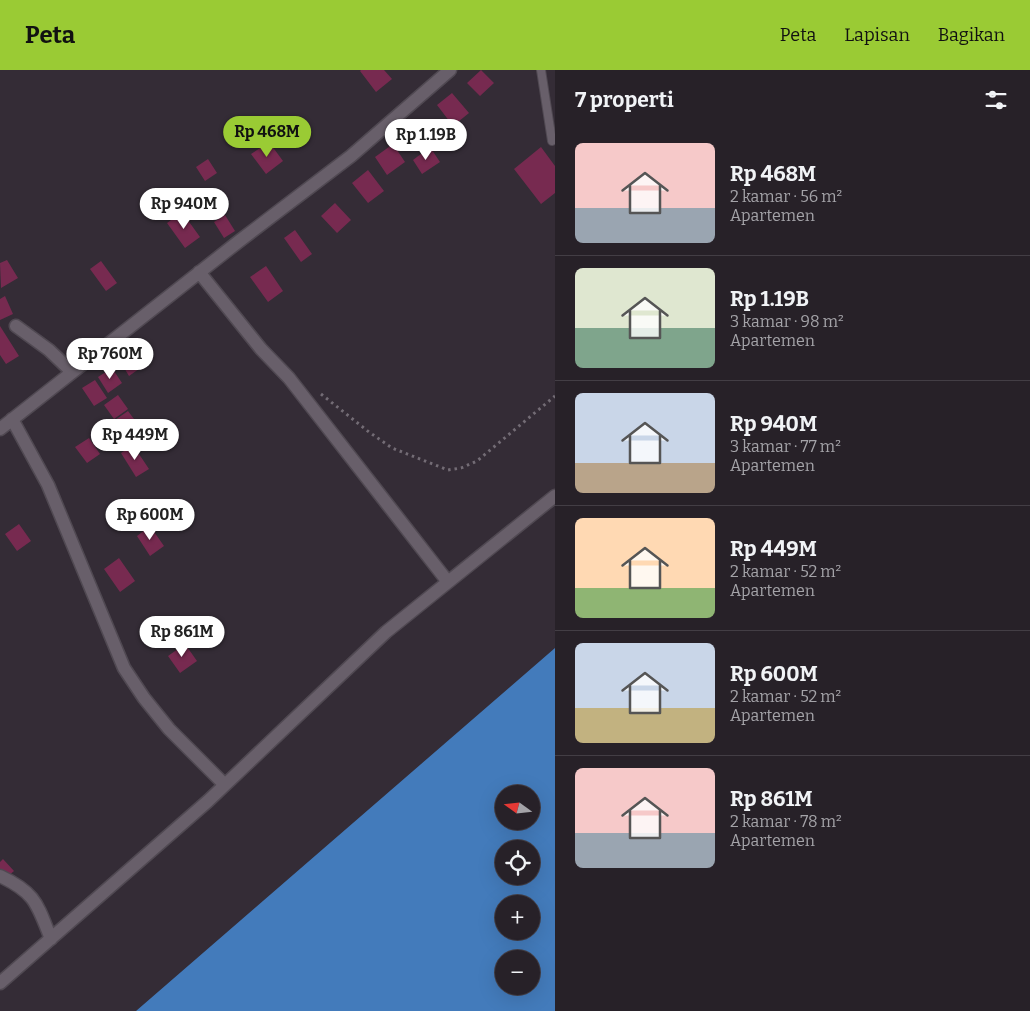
<!DOCTYPE html>
<html lang="id">
<head>
<meta charset="utf-8">
<style>
  body { margin:0; font-family:Bitter,serif; background:#2f2930; color:#f1f3f6; height:100vh; display:flex; flex-direction:column; font-size:19px; white-space:nowrap }
  * { box-sizing:border-box; margin:0 }
  p { font-size:16px; color:#a4a3a8 }
  .icon { flex:none; width:28px; height:28px; fill:none; stroke:currentColor; stroke-width:2; stroke-linecap:round; stroke-linejoin:round }
  .map { position:relative; flex:1; overflow:hidden }
  .side { display:flex; flex-direction:column; background:#272128; width:475px }
  .side>* { flex:none }
  .needle { width:32px; rotate:285deg }
  .buttons { position:absolute; left:495px; top:715px; display:grid; gap:10px }
  .buttons a { display:grid; place-items:center; width:45px; height:45px; border-radius:50%; background:#272128; box-shadow:0 5px 20px #0002,0 0 0 1px #433e45; font-size:25px }
  .price { position:absolute; translate:-50% -42px; padding:0 11px; border-radius:18px; background:#fff; color:#222; font-size:16px; line-height:32px; filter:drop-shadow(0 1px 2px #0008) }
  .price::after { content:''; position:absolute; left:50%; top:30px; width:15px; height:11px; margin-left:-8px; background:inherit; clip-path:polygon(0 0,100% 0,50% 100%) }
  .price.current { background:#9acb34; color:#111 }
  ul { padding:0; list-style:none }
  li { display:flex; align-items:center; gap:15px; height:125px; padding:0 20px }
  li+li { border-top:1px solid #433e45 }
  li span { display:grid; place-items:center; flex:none; width:140px; height:100px; border-radius:8px; color:#555 }
  li>.icon { margin-inline-start:auto }
  span .icon { width:60px; height:60px; fill:#fffc; stroke-width:1 }
  li b { font-size:21px }
  h2 { display:flex; justify-content:space-between; align-items:center; height:60px; padding:0 20px; font-size:21px }
  header { display:flex; align-items:center; gap:30px; box-sizing:border-box; height:70px; padding:0 25px; background:#9acb34; color:#111 }
  header strong { font-size:24px }
  nav { display:flex; gap:28px; margin-inline-start:auto; font-size:18px }
  main { display:flex; flex:1; min-height:0 }
  .map>svg:first-child { display:block }
  .water { fill:#437bbb; fill-rule:evenodd }
  .building { fill:#772a50 }
  .lines { fill:none; stroke-linecap:round; stroke-linejoin:round }
  .service-casing { stroke:#504952; stroke-width:10 }
  .minor-casing { stroke:#504952; stroke-width:15 }
  .path { stroke:#736c75; stroke-width:3; stroke-dasharray:2.5 4; stroke-linecap:butt }
  .service { stroke:#685f6a; stroke-width:8 }
  .minor { stroke:#685f6a; stroke-width:12 }
</style>
</head>
<body>
<header>
<strong>Peta</strong>
<nav><a>Peta</a><a>Lapisan</a><a>Bagikan</a></nav>
</header>
<main>
<div class="map">
<svg width="555" height="941" viewBox="0 0 555 941">
  <rect width="100%" height="100%" fill="#342c36"/>
  <path class="water" d="M555,578V941H136ZM504,724H531V751H504ZM504,779H531V806H504ZM504,834H531V861H504ZM504,889H531V916H504Z"/>
  <path class="building" d="M361,0H384L392,9L376,22L360,1Z
    M481,0L494,13L480,26L467,13Z
    M452,23L469,43L453,56L437,35Z
    M269,72L283,91L266,104L251,84Z
    M393,74L405,92L387,105L375,87Z
    M430,77L440,92L422,104L413,90Z
    M541,77L555,96V123L541,134L514,99Z
    M208,89L217,103L205,111L196,97Z
    M368,100L384,121L368,133L352,113Z
    M335,133L351,150L337,163L321,146Z
    M182,142L200,167L185,178L167,153Z
    M225,145L235,161L224,168L214,152Z
    M295,160L312,184L301,192L284,168Z
    M7,190L18,208L1,218L0,193Z
    M101,191L117,213L106,221L90,199Z
    M266,196L283,221L268,232L250,207Z
    M5,226L13,244L0,250V229Z
    M0,256L19,286L6,294L0,285Z
    M134,282L143,296L129,306L120,291Z
    M112,298L122,313L108,323L98,307Z
    M95,310L107,328L94,336L82,318Z
    M118,325L128,339L114,349L104,335Z
    M128,341L137,353L124,363L115,350Z
    M89,368L100,384L87,393L75,377Z
    M133,375L149,399L136,407L121,383Z
    M19,454L31,471L17,481L5,464Z
    M150,456L164,476L150,486L137,466Z
    M119,488L135,511L120,522L104,499Z
    M185,574L197,591L180,603L168,586Z
    M3,789L14,801L7,807L0,799V792Z"/>
  <g class="lines">
    <g class="service-casing">
      <path id="service" d="M541,0L552,71"/>
    </g>
    <g class="minor-casing">
      <path id="minor" d="M199,202L261,279L289,308L448,512
        M16,256L49,280L72,302
        M12,349L48,415L124,598L144,628L169,659L225,715
        M0,359L238,172L351,86L450,0
        M0,806C36,823 37,834 51,869
        M0,913L208,731L386,562L555,426"/>
    </g>
    <path class="path" d="M321,324L369,362L392,378L448,400L461,398L477,391L555,326"/>
    <use href="#service" class="service"/>
    <use href="#minor" class="minor"/>
  </g>
</svg>
<div class="buttons">
<a><svg class="needle" viewBox="-14 -14 28 28"><path d="M0-13l5 13h-10z" fill="#e53935"/><path d="M0 13l5-13h-10z" fill="#a4a3a8"/></svg></a>
<a><svg class="icon" aria-label="locate" viewBox="0 0 24 24"><circle cx="12" cy="12" r="6"/><path d="M12 2v4M12 18v4M2 12h4M18 12h4"/></svg></a>
<a>+</a>
<a>−</a>
</div>
<b class="price current" style="left:267px;top:88px">Rp 468M</b>
<b class="price" style="left:426px;top:91px">Rp 1.19B</b>
<b class="price" style="left:184px;top:160px">Rp 940M</b>
<b class="price" style="left:110px;top:310px">Rp 760M</b>
<b class="price" style="left:135px;top:391px">Rp 449M</b>
<b class="price" style="left:150px;top:471px">Rp 600M</b>
<b class="price" style="left:182px;top:588px">Rp 861M</b>
</div>
<section class="side">
<h2>7 properti<svg class="icon" aria-label="filters" viewBox="0 0 24 24"><path d="M4 7h16M4 17h16"/><circle cx="9" cy="7" r="2"/><circle cx="15" cy="17" r="2"/></svg></h2>
<ul>
<li><span style="background:linear-gradient(#f6c9c9 65%,#9aa5b1 0)"><svg class="icon" aria-label="home" viewBox="0 0 24 24"><path d="M3 11l9-7 9 7M6 9v11h12V9"/></svg></span><div><b>Rp 468M</b><p>2 kamar · 56 m²</p><p>Apartemen</p></div></li>
<li><span style="background:linear-gradient(#dfe7d0 60%,#7fa58c 0)"><svg class="icon" aria-label="home" viewBox="0 0 24 24"><path d="M3 11l9-7 9 7M6 9v11h12V9"/></svg></span><div><b>Rp 1.19B</b><p>3 kamar · 98 m²</p><p>Apartemen</p></div></li>
<li><span style="background:linear-gradient(#c9d6e8 70%,#b9a48a 0)"><svg class="icon" aria-label="home" viewBox="0 0 24 24"><path d="M3 11l9-7 9 7M6 9v11h12V9"/></svg></span><div><b>Rp 940M</b><p>3 kamar · 77 m²</p><p>Apartemen</p></div></li>
<li><span style="background:linear-gradient(#ffd9b3 70%,#8fb573 0)"><svg class="icon" aria-label="home" viewBox="0 0 24 24"><path d="M3 11l9-7 9 7M6 9v11h12V9"/></svg></span><div><b>Rp 449M</b><p>2 kamar · 52 m²</p><p>Apartemen</p></div></li>
<li><span style="background:linear-gradient(#c9d6e8 65%,#c2b280 0)"><svg class="icon" aria-label="home" viewBox="0 0 24 24"><path d="M3 11l9-7 9 7M6 9v11h12V9"/></svg></span><div><b>Rp 600M</b><p>2 kamar · 52 m²</p><p>Apartemen</p></div></li>
<li><span style="background:linear-gradient(#f6c9c9 65%,#9aa5b1 0)"><svg class="icon" aria-label="home" viewBox="0 0 24 24"><path d="M3 11l9-7 9 7M6 9v11h12V9"/></svg></span><div><b>Rp 861M</b><p>2 kamar · 78 m²</p><p>Apartemen</p></div></li>
</ul>
</section>
</main>
</body>
</html>
